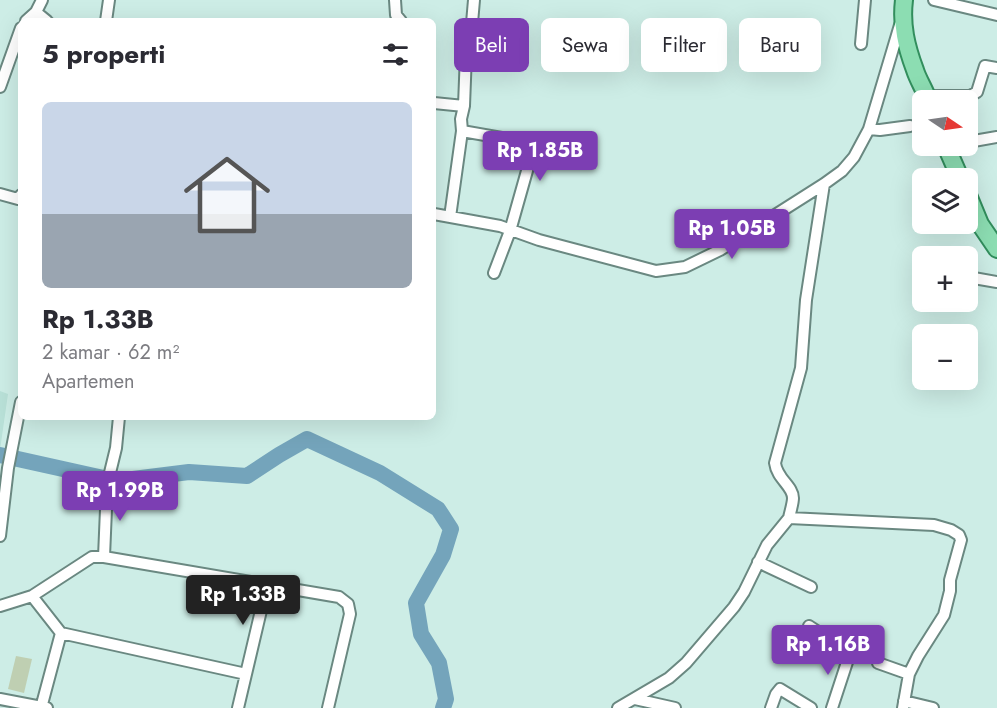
<!DOCTYPE html>
<html lang="id">
<head>
<meta charset="utf-8">
<style>
  body { margin:0; font-family:Jost,sans-serif; background:#f7f7f7; color:#2b2b33; height:100vh; display:flex; flex-direction:column; font-size:22px; white-space:nowrap }
  * { box-sizing:border-box; margin:0 }
  p { font-size:20px; color:#7c7c81 }
  .icon { flex:none; width:33px; height:33px; fill:none; stroke:currentColor; stroke-width:2; stroke-linecap:round; stroke-linejoin:round }
  .map { position:relative; flex:1; overflow:hidden }
  .details { position:absolute; left:18px; top:18px; width:418px; height:402px; display:flex; flex-direction:column; background:#fff; border-radius:9px; box-shadow:0 6px 24px #0002 }
  .details>* { flex:none }
  .top-card { position:absolute; left:454px; top:18px; width:452px; height:54px; display:flex; gap:12px }
  .needle { width:39px; rotate:103deg }
  .buttons { position:absolute; left:912px; top:90px; display:grid; gap:12px }
  .buttons a { display:grid; place-items:center; width:66px; height:66px; border-radius:9px; background:#fff; box-shadow:0 6px 24px #0002; font-size:30px }
  .price { position:absolute; translate:-50% -51px; padding:0 14px; border-radius:6px; background:#7c3eb3; color:#fff; font-size:20px; line-height:39px; filter:drop-shadow(0 2px 3px #0008) }
  .price::after { content:''; position:absolute; left:50%; top:36px; width:18px; height:14px; margin-left:-9px; background:inherit; clip-path:polygon(0 0,100% 0,50% 100%) }
  .price.selected { background:#222; color:#fff }
  ul { padding:0; list-style:none }
  li { display:grid; align-content:center; gap:12px; height:318px; padding:0 24px }
  li+li { border-top:2px solid #e1e1e2 }
  li span { display:grid; place-items:center; height:186px; border-radius:9px; color:#555 }
  li>.icon { margin-inline-start:auto }
  span .icon { width:108px; height:108px; fill:#fffc; stroke-width:1 }
  li b { font-size:26px }
  h2 { display:flex; justify-content:space-between; align-items:center; height:72px; padding:0 24px; font-size:26px }
  .tag { padding:0 21px; border-radius:9px; background:#fff; box-shadow:0 6px 24px #0002; font-size:21px; line-height:54px }
  .tag.selected { background:#7c3eb3; color:#fff }
  .map>svg:first-child { display:block }
  .built { fill:#b9e1d8 }
  .green { fill:#bfcfb2 }
  .lines { fill:none; stroke-linecap:round; stroke-linejoin:round }
  .river { stroke:#74a4bb; stroke-width:16 }
  .minor-casing { stroke:#6a8881; stroke-width:14 }
  .primary-casing { stroke:#328e5d; stroke-width:20 }
  .minor { stroke:#fff; stroke-width:10 }
  .primary { stroke:#8cddb2; stroke-width:16 }
</style>
</head>
<body>
<div class="map">
<svg width="997" height="708" viewBox="0 0 997 708">
  <rect width="100%" height="100%" fill="#cdede6"/>
  <path class="built" d="M0,391L8,394L0,450Z"/>
  <path class="green" d="M16,656L32,659L24,693L8,689Z"/>
  <g class="lines">
    <path class="river" d="M0,455L117,481L189,472L247,476L279,455L307,439L380,473L438,509L451,529L443,555L416,603L421,634L439,663L446,699L443,708"/>
    <g class="minor-casing">
      <path id="minor" d="M42,0L36,12L47,21
        M395,0L396,15L401,21
        M474,0L472,23L466,53L464,106L461,119L462,131L531,143L534,146L510,231L494,273
        M934,0L997,15
        M26,21L36,12
        M106,21L109,0
        M861,44L865,0
        M0,87L21,28
        M927,96H970L977,92L985,66L997,68
        M434,103L464,106
        M869,129L880,130L910,126
        M968,142L997,137
        M0,194L18,199L21,195
        M434,214L500,226L539,240L656,271L685,267L720,250L824,184L842,171L854,157L869,129L900,25
        M450,217L462,131
        M968,277L997,282
        M789,518C790,512 793,504 793,498C793,486 777,479 775,463L801,368L806,300L824,184
        M0,536L8,468L21,402
        M104,557L107,485L116,448L119,417
        M758,562L811,587
        M32,596L61,633L246,674
        M0,606L32,596L92,557H104L339,597L348,604L350,614L328,708
        M809,626L850,653L832,708
        M878,663L909,674
        M0,699L47,708
        M635,699L675,708
        M904,701L933,708
        M41,708L61,633
        M238,708L267,585
        M618,708L669,678L686,663L734,607L744,592L767,545L789,518L934,525L951,530L959,535L961,540L950,580V591L944,615L918,656L909,674L903,708
        M771,708L776,694L780,689L811,708"/>
    </g>
    <g class="primary-casing">
      <path id="primary" d="M904,0C901,25 906,46 915,70C918,80 925,90 928,100
        M946,146L960,178
        M968,195L980,224L997,249"/>
    </g>
    <use href="#minor" class="minor"/>
    <use href="#primary" class="primary"/>
  </g>
</svg>
<div class="buttons">
<a><svg class="needle" viewBox="-14 -14 28 28"><path d="M0-13l5 13h-10z" fill="#e53935"/><path d="M0 13l5-13h-10z" fill="#7c7c81"/></svg></a>
<a><svg class="icon" aria-label="layers" viewBox="0 0 24 24"><path d="M12 4l9 5-9 5-9-5zM3 14l9 5 9-5"/></svg></a>
<a>+</a>
<a>−</a>
</div>
<b class="price" style="left:540px;top:182px">Rp 1.85B</b>
<b class="price" style="left:732px;top:260px">Rp 1.05B</b>
<b class="price" style="left:120px;top:522px">Rp 1.99B</b>
<b class="price selected" style="left:243px;top:626px">Rp 1.33B</b>
<b class="price" style="left:828px;top:676px">Rp 1.16B</b>
<div class="top-card">
<a class="tag selected">Beli</a>
<a class="tag">Sewa</a>
<a class="tag">Filter</a>
<a class="tag">Baru</a>
</div>
<section class="details">
<h2>5 properti<svg class="icon" aria-label="filters" viewBox="0 0 24 24"><path d="M4 7h16M4 17h16"/><circle cx="9" cy="7" r="2"/><circle cx="15" cy="17" r="2"/></svg></h2>
<ul>
<li><span style="background:linear-gradient(#c9d6e8 60%,#9aa5b1 0)"><svg class="icon" aria-label="home" viewBox="0 0 24 24"><path d="M3 11l9-7 9 7M6 9v11h12V9"/></svg></span><div><b>Rp 1.33B</b><p>2 kamar · 62 m²</p><p>Apartemen</p></div></li>
</ul>
</section>
</div>
</body>
</html>
